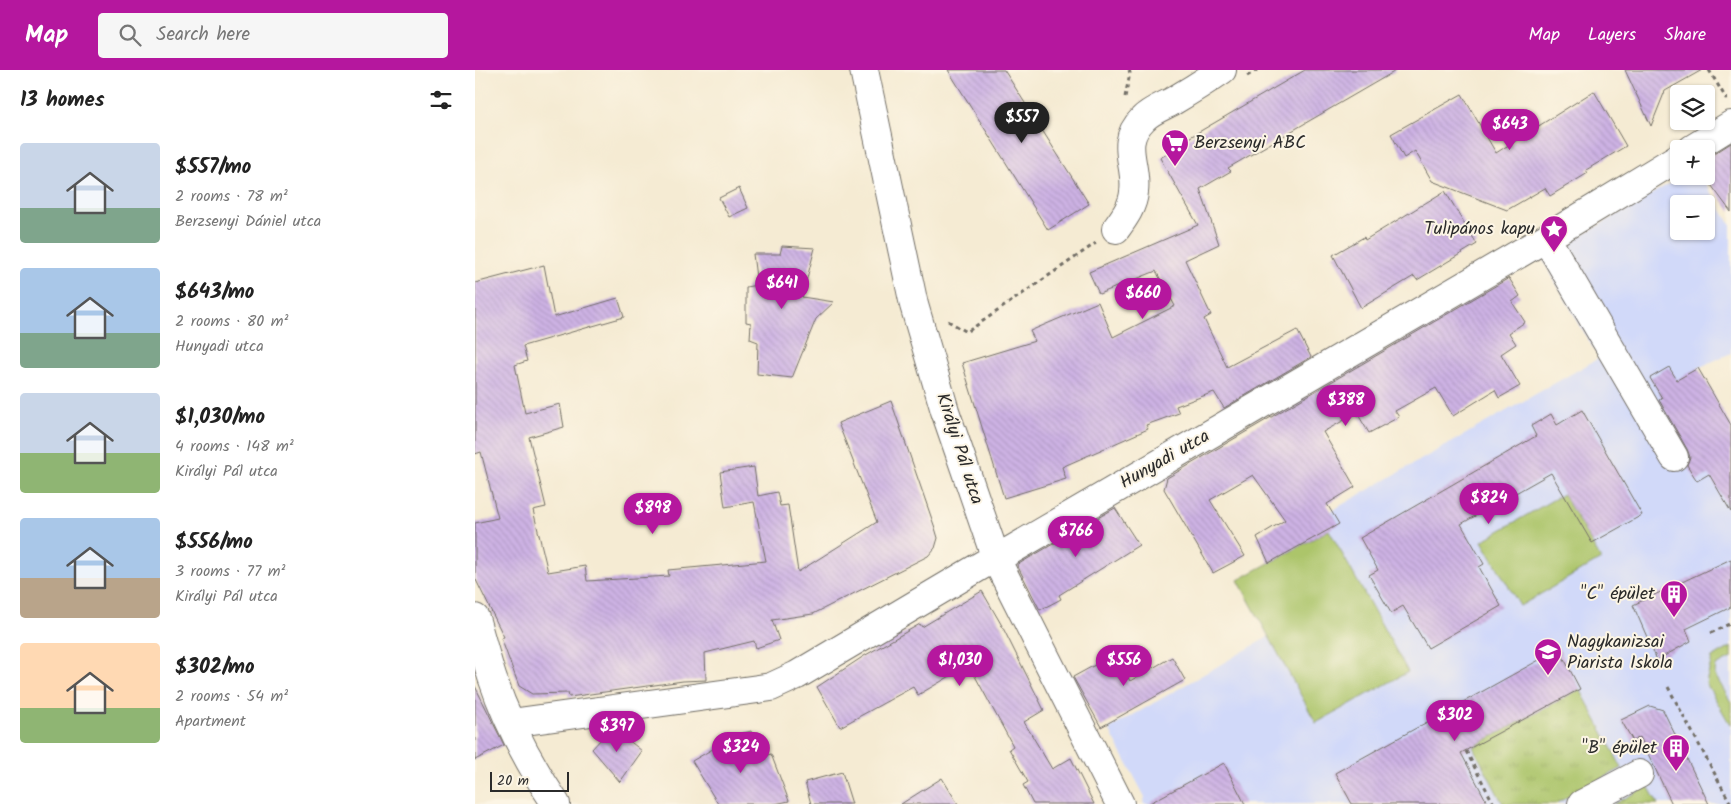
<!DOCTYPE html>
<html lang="en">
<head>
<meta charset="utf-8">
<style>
  body { margin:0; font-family:Kalam,sans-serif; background:#f6f6f6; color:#222; height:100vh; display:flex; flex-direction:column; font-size:19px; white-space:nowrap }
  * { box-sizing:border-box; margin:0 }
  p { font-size:16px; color:#767676 }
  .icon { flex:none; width:28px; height:28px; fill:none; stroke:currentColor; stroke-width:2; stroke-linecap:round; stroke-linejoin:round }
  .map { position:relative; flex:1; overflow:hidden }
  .panel { display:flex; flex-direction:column; background:#fff; width:475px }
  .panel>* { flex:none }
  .controls { position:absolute; left:1195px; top:15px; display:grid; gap:10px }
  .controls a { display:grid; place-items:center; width:45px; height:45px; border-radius:5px; background:#fff; box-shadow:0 1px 4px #0004; font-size:25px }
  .scale { position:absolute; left:15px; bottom:12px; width:79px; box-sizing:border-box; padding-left:5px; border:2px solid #2b2b2b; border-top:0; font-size:14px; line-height:18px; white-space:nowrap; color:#2b2b2b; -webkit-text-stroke:4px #fcf5e5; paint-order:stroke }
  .price { position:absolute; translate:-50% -42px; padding:0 11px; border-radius:18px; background:#b5179e; color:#fff; font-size:16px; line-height:32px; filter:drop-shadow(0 1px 2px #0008) }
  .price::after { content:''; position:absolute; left:50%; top:30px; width:15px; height:11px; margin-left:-8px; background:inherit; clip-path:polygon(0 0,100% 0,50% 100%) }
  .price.on { background:#222; color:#fff }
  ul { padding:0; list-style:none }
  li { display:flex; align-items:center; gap:15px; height:125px; padding:0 20px }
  li span { display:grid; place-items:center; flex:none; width:140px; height:100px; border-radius:5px; color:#555 }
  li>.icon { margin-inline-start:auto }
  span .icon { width:60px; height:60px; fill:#fffc; stroke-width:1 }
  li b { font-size:21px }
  h2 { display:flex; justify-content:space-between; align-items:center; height:60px; padding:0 20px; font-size:21px }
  header { display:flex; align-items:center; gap:30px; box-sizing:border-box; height:70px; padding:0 25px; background:#b5179e; color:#fff }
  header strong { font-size:24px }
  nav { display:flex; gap:28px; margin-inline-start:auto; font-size:18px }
  .search { width:350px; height:45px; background:#f6f6f6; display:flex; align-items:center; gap:12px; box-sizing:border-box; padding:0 18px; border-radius:5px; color:#767676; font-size:19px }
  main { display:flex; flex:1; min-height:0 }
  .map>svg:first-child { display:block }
  .built { fill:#d1d9f9; fill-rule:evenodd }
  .grass { fill:url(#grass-tufts); stroke:#6c784a }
  .pitch { fill:#acc56a; stroke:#6c784a }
  .building { fill:url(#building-back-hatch) }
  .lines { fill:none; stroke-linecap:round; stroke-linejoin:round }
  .minor-casing { stroke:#726e66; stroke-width:30 }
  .path { stroke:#726e66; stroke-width:3; stroke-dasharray:4 4; stroke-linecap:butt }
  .minor { stroke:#fff; stroke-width:28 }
  .labels { text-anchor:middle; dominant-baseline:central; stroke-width:4; stroke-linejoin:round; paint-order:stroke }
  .poi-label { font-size:18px; fill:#2b2b2b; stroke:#fcf5e5; text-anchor:end }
  .street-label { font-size:18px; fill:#2b2b2b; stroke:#fcf5e5 }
</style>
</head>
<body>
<header>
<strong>Map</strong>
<div class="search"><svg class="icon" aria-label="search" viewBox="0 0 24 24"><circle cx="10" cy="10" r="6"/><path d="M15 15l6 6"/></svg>Search here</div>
<nav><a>Map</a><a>Layers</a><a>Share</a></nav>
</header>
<main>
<section class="panel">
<h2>13 homes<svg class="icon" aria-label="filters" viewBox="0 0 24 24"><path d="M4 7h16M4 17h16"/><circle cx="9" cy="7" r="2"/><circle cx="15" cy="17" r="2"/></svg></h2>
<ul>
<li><span style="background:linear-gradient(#c9d6e8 65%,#7fa58c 0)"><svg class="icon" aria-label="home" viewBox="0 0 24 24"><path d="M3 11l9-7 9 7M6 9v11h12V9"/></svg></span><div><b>$557/mo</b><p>2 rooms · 78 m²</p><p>Berzsenyi Dániel utca</p></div></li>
<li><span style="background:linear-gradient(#a9c7e8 65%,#7fa58c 0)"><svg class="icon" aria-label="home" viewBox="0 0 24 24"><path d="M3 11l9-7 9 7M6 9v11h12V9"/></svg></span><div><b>$643/mo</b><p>2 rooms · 80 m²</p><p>Hunyadi utca</p></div></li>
<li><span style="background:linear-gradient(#c9d6e8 60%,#8fb573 0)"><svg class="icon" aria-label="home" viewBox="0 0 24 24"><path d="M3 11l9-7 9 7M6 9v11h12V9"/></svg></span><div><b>$1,030/mo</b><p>4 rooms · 148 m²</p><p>Királyi Pál utca</p></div></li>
<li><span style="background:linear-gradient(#a9c7e8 60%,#b9a48a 0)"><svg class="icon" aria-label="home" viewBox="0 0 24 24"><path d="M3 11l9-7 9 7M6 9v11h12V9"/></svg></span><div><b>$556/mo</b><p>3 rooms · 77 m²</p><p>Királyi Pál utca</p></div></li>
<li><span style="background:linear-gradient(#ffd9b3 65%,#8fb573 0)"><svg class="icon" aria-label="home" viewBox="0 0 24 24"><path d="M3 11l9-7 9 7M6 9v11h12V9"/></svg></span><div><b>$302/mo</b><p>2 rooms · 54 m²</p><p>Apartment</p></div></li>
</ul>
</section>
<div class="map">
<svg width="1256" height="734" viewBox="0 0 1256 734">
  <defs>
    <pattern id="grass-tufts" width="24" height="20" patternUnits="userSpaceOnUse" patternTransform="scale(1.25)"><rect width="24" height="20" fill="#acc56a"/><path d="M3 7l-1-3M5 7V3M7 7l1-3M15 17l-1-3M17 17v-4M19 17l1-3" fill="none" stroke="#94a95c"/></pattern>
    <pattern id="building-back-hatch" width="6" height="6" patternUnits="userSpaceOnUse" patternTransform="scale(1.25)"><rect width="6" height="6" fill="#cdb2e4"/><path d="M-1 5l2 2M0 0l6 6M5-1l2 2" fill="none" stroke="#b099c4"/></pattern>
  </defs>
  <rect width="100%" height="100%" fill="#fcf5e5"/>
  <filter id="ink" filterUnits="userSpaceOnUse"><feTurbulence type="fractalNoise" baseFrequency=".02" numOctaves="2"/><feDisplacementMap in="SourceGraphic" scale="10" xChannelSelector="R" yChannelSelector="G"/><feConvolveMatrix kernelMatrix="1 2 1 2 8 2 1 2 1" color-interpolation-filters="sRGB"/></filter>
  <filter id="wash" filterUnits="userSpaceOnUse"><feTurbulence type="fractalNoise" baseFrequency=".0096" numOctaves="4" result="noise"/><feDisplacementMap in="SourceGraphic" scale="20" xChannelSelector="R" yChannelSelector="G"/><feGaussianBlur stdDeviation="1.12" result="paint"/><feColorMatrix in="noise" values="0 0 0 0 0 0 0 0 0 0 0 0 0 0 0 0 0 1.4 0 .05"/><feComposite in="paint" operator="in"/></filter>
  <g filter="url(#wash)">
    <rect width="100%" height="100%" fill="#f5ebd3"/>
    <path class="built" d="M1207,106H1226L1256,155V283L1223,298L1256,355V734H668L670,727L634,659L793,567L763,510L863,454L856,441L1124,288L1067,189ZM1204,134H1231V161H1204Z"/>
    <path class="grass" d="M1105,619L1147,698L1080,734H1028L998,677Z"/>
    <path class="pitch" d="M1088,424L1126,489L1045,536L1007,471Z
      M854,460L933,602L841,653L763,510Z
      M1256,577V588L1241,596L1240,605L1256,632V656L1231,613L1237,588Z
      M1173,716L1183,734H1139Z"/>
    <g id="blocks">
      <path class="building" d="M473,0H529L614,134L573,160Z
        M830,0H922L753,98L756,101L725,119L744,174L710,190L736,245L729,249L752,297L822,260L836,287L749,338L739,322L701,336L704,343L671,355L673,359L587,397L591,409L529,428L487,293L560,271L555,261L623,232L638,267L700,236L681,201L624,224L614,202L723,155L685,88L711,73L710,70Z
        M1150,0H1227L1190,21L1176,56Z
        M1119,21L1151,76L1111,100L1113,103L1075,126L1070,118L1032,140L957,111L940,81L929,88L916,64L987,24L1021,83Z
        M1256,73V142L1231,108V89Z
        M264,118L273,138L254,147L244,128Z
        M970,121L1002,174L942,210L939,206L886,238L858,185L889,167L890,170Z
        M307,176L340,178L327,227L359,232L341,249L317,308L282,304L283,272L275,269L276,253L271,252V217L282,215L278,184H305Z
        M69,195L79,247L143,228L149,247L48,276L52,291L40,295L50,343L85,334L89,357L54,367L71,437L58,440L73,502L110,496L112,511L194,506L193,500L291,491L279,432L250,437L245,402L279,397L283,426L302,422L305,436L313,435L323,502L402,452L363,353L416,331L460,458L463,468L460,478L453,486L338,544L297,550L304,570L281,578L279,571L230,583L231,610L208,611L94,627L93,623L57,624L44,616L26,568L29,567L0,508V453L23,448L6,382L0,384V213Z
        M1034,208L1045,226L1037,232L1050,252L1034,263L1041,274L1026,284L1045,316L1024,328L1020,320L978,346L961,318L920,341L924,347L894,363L882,343L848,362L880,417L852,434L864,454L794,493L782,467L810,450L778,405L735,430L770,486L738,503L689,419L692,408Z
        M1194,297L1202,310L1223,298L1256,355V442L1234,404L1222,411L1212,395L1215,387L1212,379L1184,330L1187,328L1175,308Z
        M1107,340L1167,445L1117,473L1076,403L986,454L1009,494L1004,497L1026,536L953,578L928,536L916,543L894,505L903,500L885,468L1061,366L1056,356L1076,344L1082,355Z
        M640,438L664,475L584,525L586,529L565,540L542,495Z
        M1256,489V537L1211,559L1216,571L1182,590L1158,535Z
        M507,521L526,554L569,640L549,652L577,699L596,688L619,734H558L548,715L553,712L534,679L538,676L494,595L443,625L438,617L365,657L342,617L389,586L445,554L447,557Z
        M1084,579L1105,619L986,683L1013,734H877L860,703Z
        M640,584L655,611L697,587L710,610L626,657L598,607Z
        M0,616L29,675L0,690Z
        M1175,636L1188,640L1234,734H1197L1165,667L1158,671L1146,650Z
        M137,657L167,681L145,712L117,679Z
        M276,661L286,687L296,684L314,731L300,734H243L217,691L262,665Z
        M749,693L770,734H673Z
        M367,702L377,734H336L330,712Z
        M467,708L483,734H426Z"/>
    </g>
  </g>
  <g filter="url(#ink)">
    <use href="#blocks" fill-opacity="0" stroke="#726e66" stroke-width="1"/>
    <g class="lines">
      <g class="minor-casing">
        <path id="minor" d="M389,0L439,235L470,341L521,489L645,734
          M1217,79L1256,55
          M641,159C649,148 658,136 659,122C663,94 643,74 668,49C675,41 689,36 698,31C715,21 731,11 747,0
          M1071,168L1199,387
          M0,548C6,568 11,588 17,607C32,652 55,695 81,734
          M36,653L283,619L296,617L322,605L509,494L521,489L1071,168L1204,87
          M1107,734L1164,704"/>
      </g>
      <path class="path" d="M1234,0L1252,30
        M772,6L782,0
        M650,27L655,3L654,0
        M473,251L492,262L621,173
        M1236,563L1256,553
        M1193,617L1256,734
        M991,681L1019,734"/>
      <use href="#minor" class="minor"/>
    </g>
  </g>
  <defs>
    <g id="supermarket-pin" transform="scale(1.4375)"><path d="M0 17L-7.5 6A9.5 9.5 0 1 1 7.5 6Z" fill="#b5179e" stroke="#fcf5e5"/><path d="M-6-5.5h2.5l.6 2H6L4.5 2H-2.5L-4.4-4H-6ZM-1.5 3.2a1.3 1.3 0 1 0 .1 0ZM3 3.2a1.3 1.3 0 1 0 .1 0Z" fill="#fff"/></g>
    <g id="sight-pin" transform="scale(1.4375)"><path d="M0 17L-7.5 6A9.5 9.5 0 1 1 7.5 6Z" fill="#b5179e" stroke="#fcf5e5"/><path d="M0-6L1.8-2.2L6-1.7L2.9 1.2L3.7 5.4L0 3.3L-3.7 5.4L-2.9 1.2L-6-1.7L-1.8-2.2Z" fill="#fff"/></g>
    <g id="building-pin" transform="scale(1.4375)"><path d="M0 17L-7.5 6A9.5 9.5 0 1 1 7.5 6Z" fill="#b5179e" stroke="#fcf5e5"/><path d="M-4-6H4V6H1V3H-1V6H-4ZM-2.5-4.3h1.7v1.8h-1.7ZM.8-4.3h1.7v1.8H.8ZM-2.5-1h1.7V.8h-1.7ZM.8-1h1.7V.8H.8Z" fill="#fff"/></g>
    <g id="school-pin" transform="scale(1.4375)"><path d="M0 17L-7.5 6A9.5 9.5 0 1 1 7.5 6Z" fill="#b5179e" stroke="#fcf5e5"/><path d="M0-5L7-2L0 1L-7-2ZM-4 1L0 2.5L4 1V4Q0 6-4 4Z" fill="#fff"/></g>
  </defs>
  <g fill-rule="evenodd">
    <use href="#supermarket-pin" x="700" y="73"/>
    <use href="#sight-pin" x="1079" y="159"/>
    <use href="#building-pin" x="1199" y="524"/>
    <use href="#school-pin" x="1073" y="582"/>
    <use href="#building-pin" x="1201" y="678"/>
  </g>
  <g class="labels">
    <g class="poi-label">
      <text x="719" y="73" text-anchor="start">Berzsenyi ABC</text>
      <text x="1060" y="159">Tulipános kapu</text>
      <text x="1180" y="524">"C" épület</text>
      <text x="1092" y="572" text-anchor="start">Nagykanizsai<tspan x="1092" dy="21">Piarista Iskola</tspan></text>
      <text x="1182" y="678">"B" épület</text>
    </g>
    <g class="street-label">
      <text transform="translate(484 379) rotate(72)">Királyi Pál utca</text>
      <text transform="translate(690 390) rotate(-30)">Hunyadi utca</text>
    </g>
  </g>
</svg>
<div class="controls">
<a><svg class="icon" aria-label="layers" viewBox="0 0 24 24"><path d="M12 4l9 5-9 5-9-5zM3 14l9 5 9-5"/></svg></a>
<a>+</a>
<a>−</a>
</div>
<div class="scale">20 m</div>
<b class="price on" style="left:547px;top:74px">$557</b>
<b class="price" style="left:1035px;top:81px">$643</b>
<b class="price" style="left:307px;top:240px">$641</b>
<b class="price" style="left:668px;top:250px">$660</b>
<b class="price" style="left:871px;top:357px">$388</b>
<b class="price" style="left:1014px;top:455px">$824</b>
<b class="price" style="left:178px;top:465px">$898</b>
<b class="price" style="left:601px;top:488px">$766</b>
<b class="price" style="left:485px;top:617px">$1,030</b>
<b class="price" style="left:649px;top:617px">$556</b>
<b class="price" style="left:980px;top:672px">$302</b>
<b class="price" style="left:142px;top:683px">$397</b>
<b class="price" style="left:266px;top:704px">$324</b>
</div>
</main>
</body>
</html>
